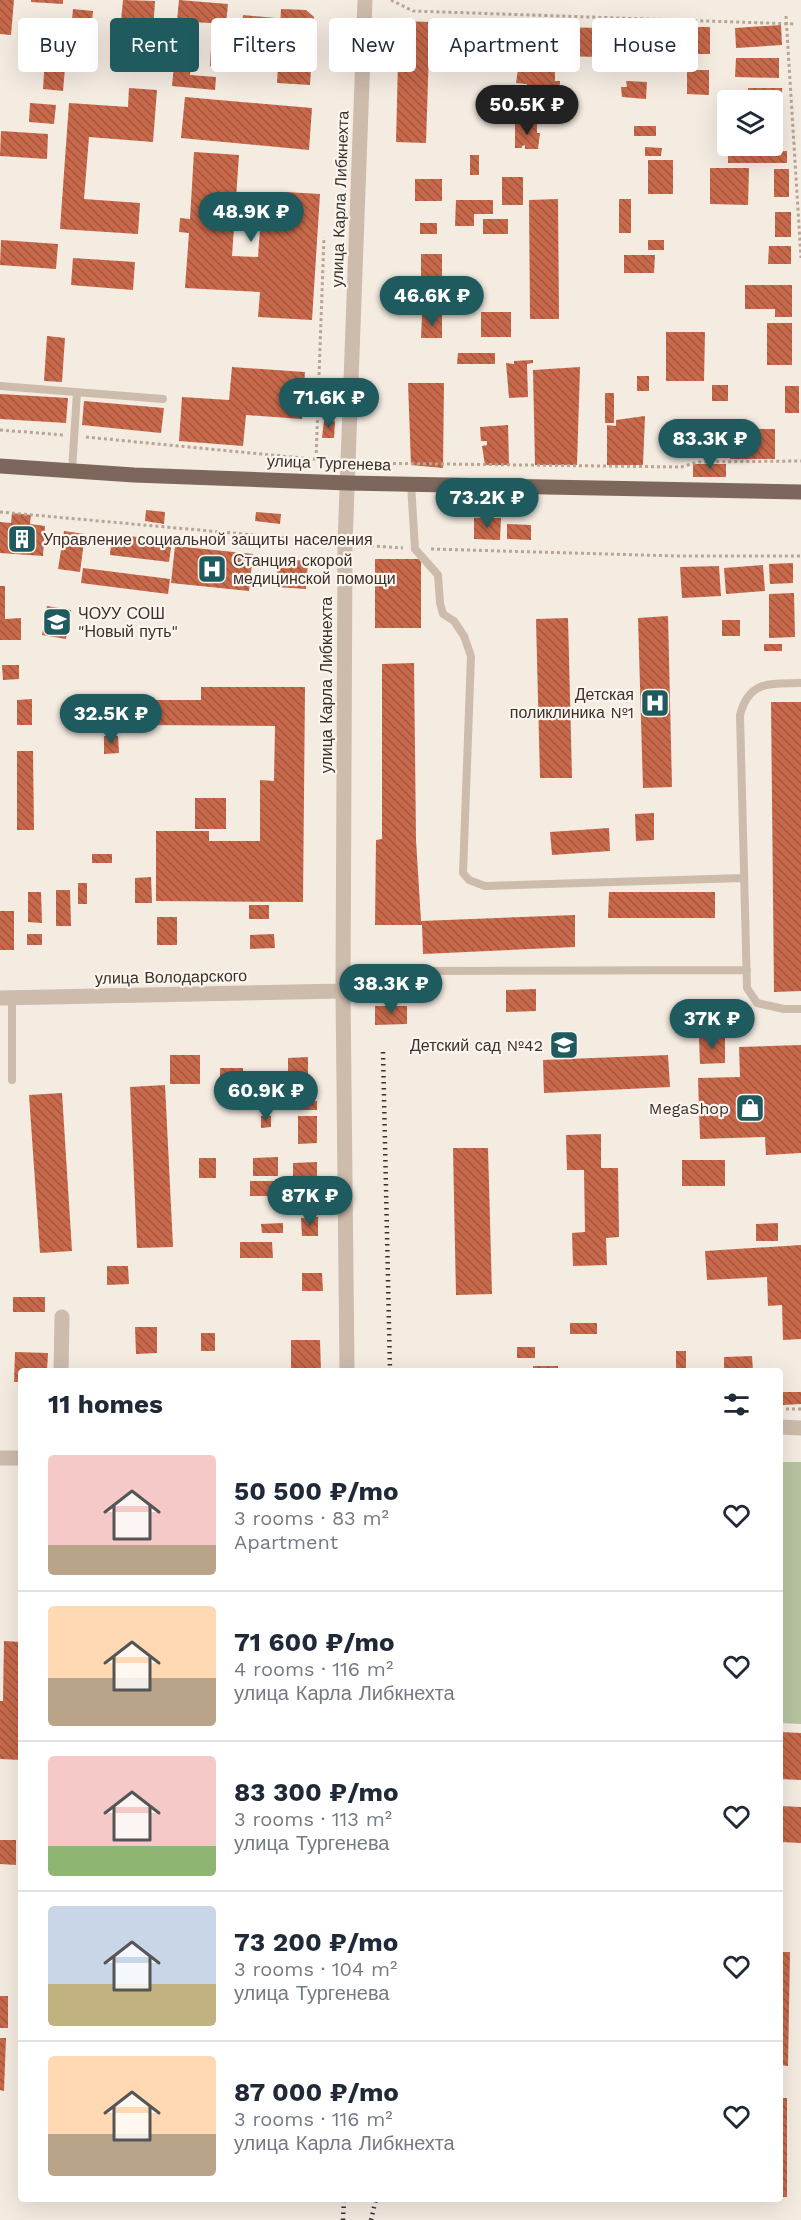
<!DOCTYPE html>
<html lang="en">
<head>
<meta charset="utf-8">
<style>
  body { margin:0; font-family:"Work Sans",sans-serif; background:#f2f2f3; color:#1f2937; height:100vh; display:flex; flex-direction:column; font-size:22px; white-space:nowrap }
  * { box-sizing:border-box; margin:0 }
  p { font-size:20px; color:#747a83 }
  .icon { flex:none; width:33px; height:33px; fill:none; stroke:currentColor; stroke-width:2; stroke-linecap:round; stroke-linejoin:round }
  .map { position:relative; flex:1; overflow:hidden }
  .drawer { position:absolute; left:18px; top:1368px; width:765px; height:834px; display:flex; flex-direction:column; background:#fff; border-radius:6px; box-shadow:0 6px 24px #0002 }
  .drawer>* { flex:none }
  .banner { position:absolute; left:18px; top:18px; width:765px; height:54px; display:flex; gap:12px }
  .fabs { position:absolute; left:717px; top:90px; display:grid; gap:12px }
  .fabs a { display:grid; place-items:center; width:66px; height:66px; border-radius:6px; background:#fff; box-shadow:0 6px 24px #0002; font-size:30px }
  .price { position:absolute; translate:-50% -51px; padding:0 14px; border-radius:21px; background:#1f5a5e; color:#fff; font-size:20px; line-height:39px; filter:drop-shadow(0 2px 3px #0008) }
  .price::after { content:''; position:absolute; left:50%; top:36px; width:18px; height:14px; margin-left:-9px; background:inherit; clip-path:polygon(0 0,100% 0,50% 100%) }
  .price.current { background:#222; color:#fff }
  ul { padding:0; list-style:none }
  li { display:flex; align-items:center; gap:18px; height:150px; padding:0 30px }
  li+li { border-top:2px solid #e0e1e3 }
  li span { display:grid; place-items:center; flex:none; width:168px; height:120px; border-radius:6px; color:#555 }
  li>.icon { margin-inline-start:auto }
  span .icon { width:72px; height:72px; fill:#fffc; stroke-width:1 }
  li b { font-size:26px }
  h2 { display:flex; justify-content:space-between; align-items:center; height:72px; padding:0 30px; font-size:26px }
  .chip { padding:0 21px; border-radius:6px; background:#fff; box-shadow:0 6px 24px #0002; font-size:21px; line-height:54px }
  .chip.current { background:#1f5a5e; color:#fff }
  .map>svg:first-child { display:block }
  .green { fill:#b8c4a0 }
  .building { fill:url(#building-back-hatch) }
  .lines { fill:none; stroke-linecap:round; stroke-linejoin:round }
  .path { stroke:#b9a596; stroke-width:3; stroke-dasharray:3 3; stroke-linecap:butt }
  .service { stroke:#cdbbac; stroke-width:8 }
  .minor { stroke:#cdbbac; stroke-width:15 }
  .primary { stroke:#7d675c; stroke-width:15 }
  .rail { stroke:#3b302b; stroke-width:4.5; stroke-dasharray:1.5 4.5; stroke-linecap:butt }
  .labels { text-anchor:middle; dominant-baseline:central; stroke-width:4.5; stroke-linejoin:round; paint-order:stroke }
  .street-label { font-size:16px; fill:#3b302b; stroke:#fbf5ee }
  .poi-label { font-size:16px; fill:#3b302b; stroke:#fbf5ee; text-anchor:start }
</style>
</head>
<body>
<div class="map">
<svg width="801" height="2220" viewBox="0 0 801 2220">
  <defs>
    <pattern id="building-back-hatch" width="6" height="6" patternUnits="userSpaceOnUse" patternTransform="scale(1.5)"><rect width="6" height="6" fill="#c8694b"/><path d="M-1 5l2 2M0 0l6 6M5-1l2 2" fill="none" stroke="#a4573f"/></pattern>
  </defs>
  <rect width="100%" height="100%" fill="#f4ebe1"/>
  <path class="green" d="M780,1462H801V1724L780,1723Z"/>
  <path class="building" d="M0,0H14L11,35L0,34Z
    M31,0H63V4L31,2Z
    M123,0L155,1L152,45L119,42Z
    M179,0L228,4L226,24L177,21Z
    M73,9L93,11L90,44L70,42Z
    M281,9L306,10L314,17L310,85L277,83Z
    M243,15L276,18L272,72L238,70Z
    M399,21L524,25V53L429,50L426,143L396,142Z
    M178,23L195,24L190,75L216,77L215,90L172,86Z
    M621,24L647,27V55L616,56V37H620Z
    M655,25L676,26L677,55H684V69L664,68L665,55H655Z
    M781,25L782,45L736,48L735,28Z
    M551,27L603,28L602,57L551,56Z
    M698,27H710V54H698Z
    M212,31L234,33L231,68L210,66Z
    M46,42L67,44L63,91L43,89Z
    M736,58H779V78L735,77Z
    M518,69H555V81H560L559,91L554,92L552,102L546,103L545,116H532L531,110H526L527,84L516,83Z
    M687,70H709V95L687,94Z
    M626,81L647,82L646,99L622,97L621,87H627Z
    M129,88L157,90L153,142L89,137L84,199L140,203L138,234L60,229L69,103L128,107Z
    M748,88H782V131H772V100H748Z
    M185,97L312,108L309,150L181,138Z
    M30,103L56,105L54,124L29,122Z
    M515,123H537V133H540L538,149H525V145L522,146V148H515Z
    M634,126H656V136H634Z
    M1,131L48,134L47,159L0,156Z
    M645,147L662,148L661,156H645Z
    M728,151H787V163H728Z
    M194,152L239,155L232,256L258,257L261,214L284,216L286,192L320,194L312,320L258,317L260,292L185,288L189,233L179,232L180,218L190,219Z
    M470,155H479V175H470Z
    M648,160H673V194H648Z
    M710,168H749L748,205L710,204Z
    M774,169H789V197H774Z
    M502,177H523V205H502Z
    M415,179H442V201H415Z
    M558,199L559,319H530L529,200Z
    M619,199H631V233H619Z
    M456,200H493V214H474V226H455Z
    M775,212H791V237H775Z
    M483,219H508V234H483Z
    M420,223H437V234H420Z
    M1,240L58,244L56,269L0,265Z
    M648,240H664V250H648Z
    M769,246H791V264H768Z
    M421,254H442V281H421Z
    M624,255H655L654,273H624Z
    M73,258L135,262L133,290L71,285Z
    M745,285H792V317H775V309H745Z
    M421,286H441V301H421Z
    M481,312H511V337H481Z
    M422,315H442V338H421Z
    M767,323H792V365H767Z
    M666,332H705L704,381H666Z
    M47,336L65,338L62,382L44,381Z
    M458,353H495V364H457Z
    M533,360V363L527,364L528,397L509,398L506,363L514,364V361Z
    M232,367L305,372L302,419L246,415L243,446L179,441L182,397L229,400Z
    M580,367L577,465H535L533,370Z
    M637,376H649V391H637Z
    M408,383H444L443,468L411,465Z
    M712,385H728V401H712Z
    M785,386H799V413H785Z
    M605,393H614V423H605Z
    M0,394L68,398L66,423L0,419Z
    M84,401L164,408L161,433L82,425Z
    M645,416L643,465H607V425L616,426V420Z
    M324,420L335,421L334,438H322Z
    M508,425L509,465H485L482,446L487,445V441H481L480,427Z
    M687,429H707V451H687Z
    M730,429H775V459H730Z
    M693,464H726V477H693Z
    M146,510L165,512L164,524L145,521Z
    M256,512L281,514L280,524L255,521Z
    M12,513L31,515L30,524L45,526L43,556L0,553V522L11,523Z
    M474,518H501L500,540L474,539Z
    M507,524L531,525V540L507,539Z
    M64,531L85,534L80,572L58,569Z
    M112,534L172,541L169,562L110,555Z
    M175,546L253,554L249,591L171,583Z
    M278,559L308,561L306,589L276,587Z
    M375,559H421V628H375Z
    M793,563V583L770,584L769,564Z
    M763,565L765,591L726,594L724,568Z
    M719,566L721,596L682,598L680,567Z
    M83,568L170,579L168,594L81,583Z
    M0,586H5V619L21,618V640H0Z
    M794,593L795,637L769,638V594Z
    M47,606L71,610L66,639L42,635Z
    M668,616L672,787L643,788L638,618Z
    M568,618L572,778H540L536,619Z
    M722,620H740V636H722Z
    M764,644H782V651H764Z
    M414,663L416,840L421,921L575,915V947L423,954L422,925H375L376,840L382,839V664Z
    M2,665H19V679L3,680Z
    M201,687H305L303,902L156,901V831H209V841H260V780L274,781L275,726L144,725V700H201Z
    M32,699V725H17V700Z
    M771,702H801V991L774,992Z
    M104,736H118L119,753L104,754Z
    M17,751H33L34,830H17Z
    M195,798H226V829H195Z
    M654,813V840L636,841L635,814Z
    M609,828L610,851L552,855L550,832Z
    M92,854H112V863H92Z
    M151,877L152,903H135V878Z
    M78,883H87V904H78Z
    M56,890H70L71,926H56Z
    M28,892H41L42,923L28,922Z
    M609,892H715V918H608Z
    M249,905H269V919H249Z
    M0,911H14V950H0Z
    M157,917H177V945H157Z
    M27,934H42V945H27Z
    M274,934L275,948L250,949V935Z
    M383,970H412V990H383Z
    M536,989V1011L506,1012V990Z
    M375,1006H407V1024L375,1025Z
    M725,1037V1063L700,1064L699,1038Z
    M801,1045V1153L766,1155L765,1137L700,1139L698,1078L740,1077L739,1047Z
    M170,1055H200V1084H170Z
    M668,1055L670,1087L544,1093L543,1060Z
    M308,1057V1078H288V1058Z
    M220,1068H243L244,1100H220Z
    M165,1085L173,1247L137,1248L130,1087Z
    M62,1093L72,1251L40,1253L29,1095Z
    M299,1101H317V1110H299Z
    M261,1116H271V1127L261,1128Z
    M298,1116H317V1143L298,1144Z
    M601,1134V1168H618L619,1237L606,1238L607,1265L573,1266L572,1233L585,1232L584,1170H567L566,1135Z
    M453,1148H488L492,1294L456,1295Z
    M278,1157V1176H253V1158Z
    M199,1158H216V1178H199Z
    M682,1160H725V1186H682Z
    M317,1162V1185L293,1186V1163Z
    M250,1181H274L275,1196H250Z
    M318,1217V1236H302L301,1218Z
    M283,1223V1233H262L261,1224Z
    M778,1223V1241H756V1224Z
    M240,1242H272L273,1258H240Z
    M801,1245V1339L783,1340L782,1305L768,1306L767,1277L707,1280L705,1251Z
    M107,1266H128L129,1284L107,1285Z
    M302,1273H322L323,1291H302Z
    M13,1297H45V1312H13Z
    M570,1323H597V1334H570Z
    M135,1327H157V1353L136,1354Z
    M201,1333H215V1351H201Z
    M291,1340H320L321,1371H291Z
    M517,1347H535V1358H517Z
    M676,1351H686V1371H676Z
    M15,1352L48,1353L47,1371H21V1382H14Z
    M752,1356L753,1371H724V1357Z
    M533,1366H558V1371H533Z
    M783,1392H801V1404L783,1405Z
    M4,1641L21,1642V1760L0,1759V1701H3Z
    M780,1732L801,1733V1780L780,1779Z
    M780,1806L801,1807V1843L780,1842Z
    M0,1840H16V1865L0,1864Z
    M780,1952H790L788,2066L780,2065Z
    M0,1996H8V2028H0Z
    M0,2038H6L4,2091L0,2090Z
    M780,2098H787V2197H780Z"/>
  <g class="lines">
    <path class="path" d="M391,0L413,11L795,24
      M786,16L801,258
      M0,430L64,435
      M86,437L333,461
      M316,459L324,237
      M363,463L681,467L698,462L801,461
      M0,512L332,542
      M359,545L403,548
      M431,549L677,556H801
      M780,1409H801"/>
    <path class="service" d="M0,386L163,399
      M72,471L77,392
      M411,484L415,549L438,575L440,603L443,614L454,621L464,636L471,656L463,873L469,880L485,886L744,878
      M801,683C770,684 749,680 740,715L747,988L757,1003L784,1009H801
      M422,971L747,970
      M12,1080V998"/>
    <path class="minor" d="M0,998L343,991
      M61,1371L62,1317
      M347,1371L343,991L345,544L365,0
      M780,1427L801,1428
      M0,1458H21"/>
    <path class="primary" d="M0,466L134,475L348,483L801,492"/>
    <path class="rail" d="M383,1052L390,1371
      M343,2220L344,2199
      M371,2220L376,2199"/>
  </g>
  <defs>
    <g id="building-square" transform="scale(1.5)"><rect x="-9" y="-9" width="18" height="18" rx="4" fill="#1f5a5e" stroke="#fbf5ee"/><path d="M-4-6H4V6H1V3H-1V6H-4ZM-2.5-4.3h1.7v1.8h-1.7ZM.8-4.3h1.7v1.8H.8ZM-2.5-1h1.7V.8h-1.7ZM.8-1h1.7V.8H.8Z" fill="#fff"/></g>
    <g id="hospital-square" transform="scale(1.5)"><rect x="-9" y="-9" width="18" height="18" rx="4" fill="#1f5a5e" stroke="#fbf5ee"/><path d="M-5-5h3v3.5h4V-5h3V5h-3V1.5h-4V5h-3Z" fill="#fff"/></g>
    <g id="school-square" transform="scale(1.5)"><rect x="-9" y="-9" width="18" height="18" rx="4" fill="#1f5a5e" stroke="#fbf5ee"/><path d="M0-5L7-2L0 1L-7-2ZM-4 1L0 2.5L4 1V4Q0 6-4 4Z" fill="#fff"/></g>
    <g id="shop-square" transform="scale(1.5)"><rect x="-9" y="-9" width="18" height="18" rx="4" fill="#1f5a5e" stroke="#fbf5ee"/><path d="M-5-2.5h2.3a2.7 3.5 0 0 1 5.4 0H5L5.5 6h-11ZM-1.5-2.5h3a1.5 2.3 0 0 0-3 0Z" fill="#fff"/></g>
  </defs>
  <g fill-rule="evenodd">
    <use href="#building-square" x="22" y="539"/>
    <use href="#hospital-square" x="212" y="569"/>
    <use href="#school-square" x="57" y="622"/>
    <use href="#hospital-square" x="655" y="703"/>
    <use href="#school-square" x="564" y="1045"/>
    <use href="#shop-square" x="750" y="1108"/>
  </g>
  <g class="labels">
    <g class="street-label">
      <text transform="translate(340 199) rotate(-88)">улица Карла Либкнехта</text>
      <text transform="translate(329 463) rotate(2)">улица Тургенева</text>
      <text transform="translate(326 685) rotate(-90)">улица Карла Либкнехта</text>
      <text transform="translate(171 977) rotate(-1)">улица Володарского</text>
    </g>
    <g class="poi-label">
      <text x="43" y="539">Управление социальной защиты населения</text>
      <text x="233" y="560">Станция скорой<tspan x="233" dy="18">медицинской помощи</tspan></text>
      <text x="78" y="613">ЧОУУ СОШ<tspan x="78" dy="18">"Новый путь"</tspan></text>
      <text x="634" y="694" text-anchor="end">Детская<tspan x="634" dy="18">поликлиника №1</tspan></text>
      <text x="543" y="1045" text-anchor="end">Детский сад №42</text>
      <text x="729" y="1108" text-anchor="end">MegaShop</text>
    </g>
  </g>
</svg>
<div class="fabs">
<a><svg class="icon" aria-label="layers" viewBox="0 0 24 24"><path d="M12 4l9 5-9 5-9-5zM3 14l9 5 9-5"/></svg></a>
</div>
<b class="price current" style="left:527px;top:136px">50.5K ₽</b>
<b class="price" style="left:251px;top:243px">48.9K ₽</b>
<b class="price" style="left:432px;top:327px">46.6K ₽</b>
<b class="price" style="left:329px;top:429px">71.6K ₽</b>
<b class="price" style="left:710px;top:470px">83.3K ₽</b>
<b class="price" style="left:487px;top:529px">73.2K ₽</b>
<b class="price" style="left:111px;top:745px">32.5K ₽</b>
<b class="price" style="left:391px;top:1015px">38.3K ₽</b>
<b class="price" style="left:712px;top:1050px">37K ₽</b>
<b class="price" style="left:266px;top:1122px">60.9K ₽</b>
<b class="price" style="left:310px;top:1227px">87K ₽</b>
<div class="banner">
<a class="chip">Buy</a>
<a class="chip current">Rent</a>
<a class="chip">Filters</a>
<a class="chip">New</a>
<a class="chip">Apartment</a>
<a class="chip">House</a>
</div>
<section class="drawer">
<h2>11 homes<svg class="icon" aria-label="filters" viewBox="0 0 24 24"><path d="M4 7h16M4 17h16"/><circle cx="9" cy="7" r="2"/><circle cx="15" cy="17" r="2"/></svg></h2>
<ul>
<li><span style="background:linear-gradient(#f6c9c9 75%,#b9a48a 0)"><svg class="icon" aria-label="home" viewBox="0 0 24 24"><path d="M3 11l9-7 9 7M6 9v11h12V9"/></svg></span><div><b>50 500 ₽/mo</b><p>3 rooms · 83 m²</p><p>Apartment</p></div><svg class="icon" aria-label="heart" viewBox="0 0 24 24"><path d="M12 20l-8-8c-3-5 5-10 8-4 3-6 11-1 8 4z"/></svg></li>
<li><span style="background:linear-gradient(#ffd9b3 60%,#b9a48a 0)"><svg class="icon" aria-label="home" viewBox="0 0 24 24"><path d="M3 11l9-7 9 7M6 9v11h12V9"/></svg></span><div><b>71 600 ₽/mo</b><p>4 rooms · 116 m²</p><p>улица Карла Либкнехта</p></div><svg class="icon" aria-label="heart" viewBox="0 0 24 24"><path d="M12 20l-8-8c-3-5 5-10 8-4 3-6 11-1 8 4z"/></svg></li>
<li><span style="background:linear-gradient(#f6c9c9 75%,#8fb573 0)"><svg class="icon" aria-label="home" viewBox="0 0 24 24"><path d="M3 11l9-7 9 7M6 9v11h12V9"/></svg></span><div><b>83 300 ₽/mo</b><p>3 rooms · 113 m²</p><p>улица Тургенева</p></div><svg class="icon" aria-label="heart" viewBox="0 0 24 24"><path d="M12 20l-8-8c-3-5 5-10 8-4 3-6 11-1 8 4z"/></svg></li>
<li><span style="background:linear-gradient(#c9d6e8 65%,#c2b280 0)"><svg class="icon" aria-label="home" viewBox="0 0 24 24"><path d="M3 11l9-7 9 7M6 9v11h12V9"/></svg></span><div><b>73 200 ₽/mo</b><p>3 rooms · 104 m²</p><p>улица Тургенева</p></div><svg class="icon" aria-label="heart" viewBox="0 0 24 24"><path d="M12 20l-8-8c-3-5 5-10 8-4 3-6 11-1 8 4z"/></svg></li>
<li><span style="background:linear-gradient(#ffd9b3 65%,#b9a48a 0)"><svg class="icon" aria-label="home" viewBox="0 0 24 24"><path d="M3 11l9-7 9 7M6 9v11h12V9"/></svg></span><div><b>87 000 ₽/mo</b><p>3 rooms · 116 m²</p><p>улица Карла Либкнехта</p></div><svg class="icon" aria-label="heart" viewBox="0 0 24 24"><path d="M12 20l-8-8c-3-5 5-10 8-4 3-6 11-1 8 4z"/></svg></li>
</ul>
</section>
</div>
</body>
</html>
